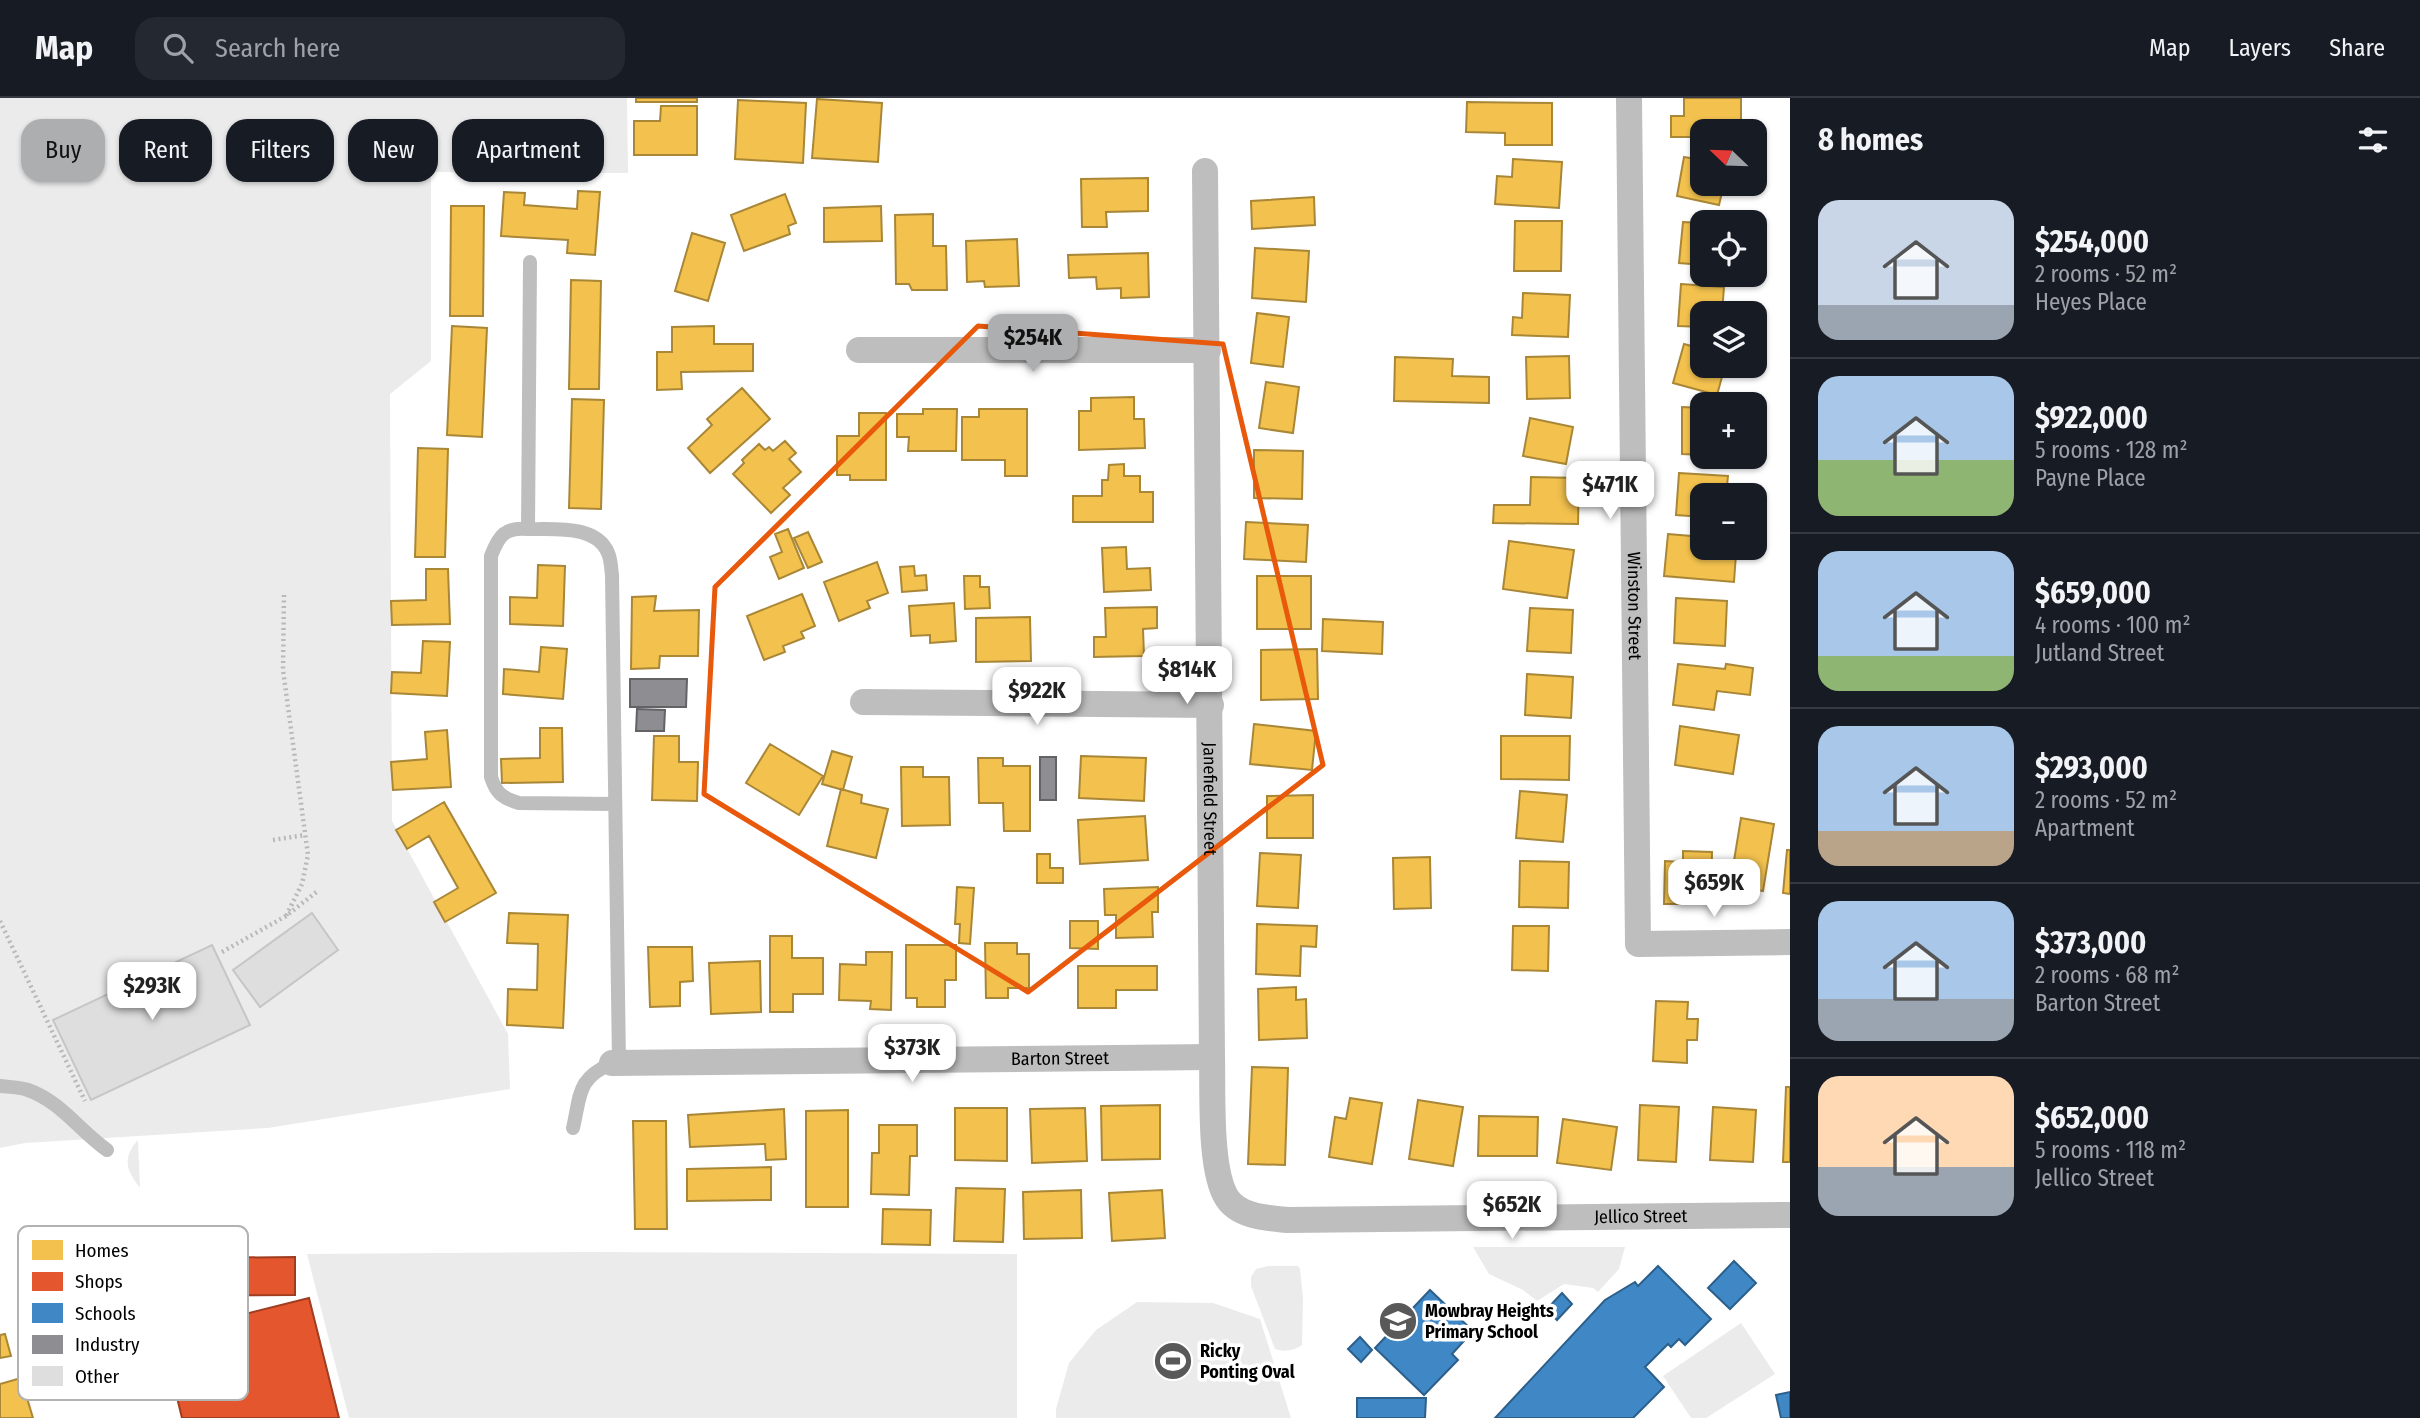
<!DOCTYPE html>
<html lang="en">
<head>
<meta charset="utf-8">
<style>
  body { margin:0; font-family:"Fira Sans Condensed",sans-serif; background:#242831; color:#f1f3f6; height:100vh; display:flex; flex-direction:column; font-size:26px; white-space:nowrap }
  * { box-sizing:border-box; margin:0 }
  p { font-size:23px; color:#9ea1a6 }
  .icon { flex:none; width:38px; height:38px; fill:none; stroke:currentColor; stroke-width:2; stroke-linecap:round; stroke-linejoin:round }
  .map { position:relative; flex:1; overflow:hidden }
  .panel { display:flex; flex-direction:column; background:#171b24; width:630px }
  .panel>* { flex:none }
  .banner { position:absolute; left:21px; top:21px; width:665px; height:63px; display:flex; gap:14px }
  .needle { width:46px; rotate:293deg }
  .fabs { position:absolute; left:1690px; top:21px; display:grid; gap:14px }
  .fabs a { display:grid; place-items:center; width:77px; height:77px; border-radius:14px; background:#171b24; box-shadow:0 2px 5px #0004; font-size:35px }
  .price { position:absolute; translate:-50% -60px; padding:0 16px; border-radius:14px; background:#fff; color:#222; font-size:23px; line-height:46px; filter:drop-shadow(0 2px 4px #0008) }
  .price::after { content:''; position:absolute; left:50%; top:42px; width:21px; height:16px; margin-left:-10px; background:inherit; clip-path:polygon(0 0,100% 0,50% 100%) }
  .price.active { background:#adaeaf; color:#111 }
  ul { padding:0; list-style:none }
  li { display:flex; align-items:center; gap:21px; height:175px; padding:0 28px }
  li+li { border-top:2px solid #363941 }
  li span { display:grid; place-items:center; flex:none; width:196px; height:140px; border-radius:21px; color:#555 }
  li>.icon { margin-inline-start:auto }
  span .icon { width:84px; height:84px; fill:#fffc; stroke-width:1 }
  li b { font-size:30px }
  h2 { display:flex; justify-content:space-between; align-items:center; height:84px; padding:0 28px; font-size:30px }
  .chip { padding:0 24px; border-radius:21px; background:#171b24; box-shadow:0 2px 5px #0004; font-size:24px; line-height:63px }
  .chip.active { background:#adaeaf; color:#111 }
  header { display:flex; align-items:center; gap:42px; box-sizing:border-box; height:98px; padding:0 35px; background:#171b24; border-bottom:2px solid #363941 }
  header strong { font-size:33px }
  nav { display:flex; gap:38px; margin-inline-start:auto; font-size:24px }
  .search { width:490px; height:63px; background:#242831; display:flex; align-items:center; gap:18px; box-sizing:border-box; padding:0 24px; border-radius:21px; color:#9ea1a6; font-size:26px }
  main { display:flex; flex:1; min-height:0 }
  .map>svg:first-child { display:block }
  .green { fill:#ebebeb }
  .homes { fill:#f2c14e; stroke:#a98737; stroke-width:2 }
  .shops { fill:#e4572e; stroke:#a03d20; stroke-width:2 }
  .schools { fill:#3f88c5; stroke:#2c5f8a; stroke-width:2 }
  .industry { fill:#8d8d92; stroke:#636366; stroke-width:2 }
  .building { fill:#dedede; stroke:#c6c6c6; stroke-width:2 }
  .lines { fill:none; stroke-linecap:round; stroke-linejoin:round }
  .path { stroke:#b9b9b9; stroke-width:4.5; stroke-dasharray:2 3.5; stroke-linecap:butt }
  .lane { stroke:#bebebe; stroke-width:14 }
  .street { stroke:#bebebe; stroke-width:26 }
  .marked { fill:none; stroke:#e8590c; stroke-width:5; stroke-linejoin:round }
  .labels { text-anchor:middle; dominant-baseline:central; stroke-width:7; stroke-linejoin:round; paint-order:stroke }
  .street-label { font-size:18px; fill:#000; stroke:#fff }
  .poi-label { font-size:18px; font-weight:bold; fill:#000; stroke:#fff; text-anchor:start }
  .key { fill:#fff; stroke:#b2b2b2; stroke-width:2 }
  .key-label { font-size:19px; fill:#000 }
</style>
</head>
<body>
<header>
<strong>Map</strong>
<div class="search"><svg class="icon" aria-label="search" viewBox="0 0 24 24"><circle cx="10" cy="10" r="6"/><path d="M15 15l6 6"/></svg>Search here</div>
<nav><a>Map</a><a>Layers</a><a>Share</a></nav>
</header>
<main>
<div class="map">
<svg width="1790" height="1320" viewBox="0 0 1790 1320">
  <rect width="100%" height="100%" fill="#fff"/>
  <path class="green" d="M0,0H627L628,75L431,74V263L390,296L392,723L508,936L510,991L268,1030L25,1045L0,1050Z
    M138,1042L140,1090C126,1072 122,1060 138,1042Z
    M1473,1149H1625L1619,1171L1598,1194L1593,1190L1564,1186L1537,1203L1523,1192L1489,1176Z
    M586,1154L1017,1156V1320H349L307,1156Z
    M1268,1168H1298L1300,1171L1303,1200L1302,1247C1294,1253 1284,1254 1275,1251L1251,1188V1179L1256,1171Z
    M1137,1204L1213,1205L1260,1221L1291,1320H1056V1311L1069,1265L1096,1232Z
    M1741,1225L1775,1276L1706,1320H1691L1663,1278Z"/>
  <path class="homes" d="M636,0H697V4H636Z
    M1684,0H1741V33H1703V39H1671V18H1684Z
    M817,1L882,5L878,64L812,60Z
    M738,2L806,5L803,65L735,61Z
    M1467,4L1552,5V47H1505V35L1466,34Z
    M661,8H697V57H634V23H660Z
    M1684,59L1703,62V86H1724L1719,107L1677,98Z
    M1513,61L1562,64L1559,110L1495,106L1497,78L1512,79Z
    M1148,80V113L1106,114L1107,129H1082L1081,81Z
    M578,93L600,94L595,157L567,155L568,142L501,138L504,94L525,95L524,107L577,111Z
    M785,96L796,125L788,128L790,136L744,153L731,117Z
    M1314,99L1315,127L1252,131L1251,103Z
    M451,108H484L483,218H450Z
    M881,108L882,143L824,144V110Z
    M933,116V148H946L947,192H912L909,186H896L895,117Z
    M1515,123H1562L1561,173H1514Z
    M1683,124L1703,125V167L1679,165Z
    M692,135L725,145L708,203L675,193Z
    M1017,141L1019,188L985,189L984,183L967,184L966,143Z
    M1255,150L1309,153L1306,204L1252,200Z
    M1148,155L1149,199L1121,200V190L1097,191L1096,179L1069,180L1068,157Z
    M571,182L601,183L599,291H569Z
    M1681,186L1724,189L1722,215H1703V229L1678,228Z
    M1523,195L1570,197L1568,239L1512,237L1513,219L1522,220Z
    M1257,215L1289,219L1283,269L1251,265Z
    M452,228L487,230L482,339L447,337Z
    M714,228V246H753V273L681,274L682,291L657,292V254H672V229Z
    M1684,246L1703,251V268H1725L1717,297L1673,285Z
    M1569,258L1570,300L1527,301L1526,259Z
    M1395,259L1453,261L1452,278L1489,279V305L1394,303Z
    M1266,284L1299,289L1293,335L1259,330Z
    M742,290L770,321L710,375L688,350L712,327L707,321Z
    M1134,299V321H1144L1145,350L1079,352V313H1091V300Z
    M572,301L604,302L601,411L569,410Z
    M1682,309L1703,310V357L1682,356Z
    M923,311H957L956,353H908L909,339H897V316H923Z
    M979,311H1027V378H1005V362H962V319H979Z
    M859,315H886V382H850V377H837V338H859Z
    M1530,320L1573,329L1566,366L1523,358Z
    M785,343L796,355L789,361L801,374L783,390L790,397L771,415L733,376L744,365L742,362L759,346L765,352L769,349L773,353Z
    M418,350L448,351L445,459H415Z
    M1254,352L1303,353L1302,401L1254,400Z
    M1124,366V378H1140V394H1153V424H1073V398H1102V382H1108L1109,367Z
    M1679,375L1728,378L1726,397H1703V419L1676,417Z
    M1531,379L1579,380L1578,426L1493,425L1494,407H1530Z
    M1246,424L1308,427L1306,464L1244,461Z
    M788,431L804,470L779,481L770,459L782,454L775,436Z
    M808,434L822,464L808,470L794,440Z
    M1668,436L1703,439V450H1755L1756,444L1754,458L1736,456L1734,484L1664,478Z
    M1509,443L1574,452L1567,500L1503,491Z
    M1126,449L1127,471L1150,470L1151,492L1104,494L1102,450Z
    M877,464L888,495L867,503L870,510L839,523L824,484Z
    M538,467L565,468L563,528L510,526V499L537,500Z
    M914,468L915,478L926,477L927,492L902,494L900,469Z
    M426,471H448L450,526L392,527L391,503L426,502Z
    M964,478H980V489H989L990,510L965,511Z
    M1257,478H1311V531H1257Z
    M802,496L815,528L801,534L804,540L783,548L785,554L764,562L747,518Z
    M656,498L654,513L699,512L698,558H660L659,570L631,571L632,499Z
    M1676,500L1727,503L1725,548L1674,545Z
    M954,505L956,543L930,545V537L911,538L909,508Z
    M1157,509V530L1143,531L1144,558L1094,559V539H1106L1105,510Z
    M1530,510L1573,512L1571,555L1527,553Z
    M1030,519L1031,563L976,564V520Z
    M1323,521L1383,524L1382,556L1322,553Z
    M423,543L450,544L447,598L391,595L392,574L421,575Z
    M541,549L567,551L563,601L503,596L504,571L539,574Z
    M1317,551L1318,601L1261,602V552Z
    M1678,566L1725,571L1726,566L1753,570L1750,597L1717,593L1714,612L1673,607Z
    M1527,576L1573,579L1571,620L1525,617Z
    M1254,626L1316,633L1312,672L1250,666Z
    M1680,628L1739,637L1733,676L1675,667Z
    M540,630H562L563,684L502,685L501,661L540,660Z
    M447,632L451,689L393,692L391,664L427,661L425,634Z
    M654,638H679V664H698L697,703L652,702Z
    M1501,638H1570L1569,682L1501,681Z
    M770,646L823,678L799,717L746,685Z
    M832,653L852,659L843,692L822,686Z
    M1081,658L1146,660L1144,703L1079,700Z
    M978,660H1003V668H1030V733H1004L1003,705H979Z
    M901,669H923V679H949L950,727L902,728Z
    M841,691L862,697L861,705L888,711L876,760L827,748Z
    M1520,693L1567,697L1563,744L1516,740Z
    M1313,697V740H1267V698Z
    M444,704L496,795L445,824L434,804L458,790L429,738L407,751L396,732Z
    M1145,718L1148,762L1080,766L1078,722Z
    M1741,720L1774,726L1763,793L1730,787Z
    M1787,752H1790V796L1783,795Z
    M1683,753L1712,754L1711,806H1664L1665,763L1683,764Z
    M1260,755L1301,757L1298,810L1257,808Z
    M1037,756H1050V770H1063V785H1037Z
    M1430,759L1431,810L1394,811L1393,760Z
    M1520,763L1569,764L1568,810L1519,809Z
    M957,789L974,790L970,846L959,845L960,826H955Z
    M1158,789V814H1152L1153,839L1116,840V817H1105L1104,791Z
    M509,815L568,817L563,930L507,927L508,891L537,892L538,846L507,845Z
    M1070,823H1098V851L1070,850Z
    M1257,826L1317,828L1316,849L1301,848L1300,878L1256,876Z
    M1513,828H1549L1548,873L1512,872Z
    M770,838H792V860H823V896H793V914H770Z
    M985,845H1017V856H1029V890H1008V900H986Z
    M906,847H956V882H945V909H917V900H906Z
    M648,849H692L693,883L680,884V908L650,909Z
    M866,854H892L891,912L870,911L871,903L839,902L840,866L866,867Z
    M760,863L761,914L711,916L709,865Z
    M1078,868H1157V892H1116V910H1078Z
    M1296,889V902L1306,901L1307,940L1259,942L1258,891Z
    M1656,903L1688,904L1687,921H1698L1697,942H1687V965L1653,963Z
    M1252,969L1288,970L1285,1067L1248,1066Z
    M1786,989H1790V1064H1783Z
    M1350,1000L1382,1005L1372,1066L1329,1059L1335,1019L1346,1021Z
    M1418,1002L1463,1009L1453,1068L1409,1061Z
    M1160,1007V1061L1102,1062L1101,1008Z
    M1640,1007L1679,1009L1676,1064L1638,1062Z
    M1713,1009L1756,1012L1753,1064L1710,1062Z
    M955,1010H1007V1063L955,1062Z
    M1085,1010L1087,1063L1032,1065L1030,1011Z
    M784,1011L786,1061L766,1062L765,1046L690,1049L688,1017Z
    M848,1012V1109H806V1013Z
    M1479,1018L1538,1019L1537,1058H1478Z
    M1563,1021L1617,1029L1611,1072L1557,1065Z
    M633,1023H666L667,1131H635Z
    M879,1027H917V1058H910L909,1097L871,1096L872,1055H879Z
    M771,1069V1102L687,1103V1071Z
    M956,1090L1005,1091L1003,1144L954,1143Z
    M1081,1092L1082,1140L1024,1141L1023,1094Z
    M1162,1092L1165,1140L1112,1143L1109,1095Z
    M883,1111L931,1112L930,1147L882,1146Z
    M5,1236L11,1258L0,1260V1237Z
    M21,1280L33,1320H0V1286Z"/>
  <path class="shops" d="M295,1159V1197L81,1198L82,1161Z
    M309,1200L339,1320H182L173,1283L134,1293L122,1247Z"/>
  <path class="schools" d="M1734,1163L1756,1185L1730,1211L1708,1190Z
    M1658,1168L1711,1221L1685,1247L1679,1241L1671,1249L1668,1246L1645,1269L1664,1289L1633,1320H1495L1605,1202L1635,1184L1638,1188Z
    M1430,1192L1473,1233L1452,1256L1458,1262L1424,1297L1375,1250Z
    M1562,1195L1572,1206L1557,1222L1546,1212Z
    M1360,1239L1372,1252L1361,1264L1348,1251Z
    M1790,1294V1320H1781L1776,1297Z
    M1357,1300H1426L1425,1320H1357Z"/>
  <path class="industry" d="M630,581H687L686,609H630Z
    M637,611L665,612L664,633H636Z
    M1040,659H1056V702H1040Z"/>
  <path class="building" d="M312,815L338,852L260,909L233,872Z
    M212,847L250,927L91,1002L53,922Z"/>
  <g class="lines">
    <path class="path" d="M284,497L283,572L308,757L302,786L286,818
      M273,742L305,737
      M0,823L85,1003
      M222,854L286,818L319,792"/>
    <path class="lane" d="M530,164L528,431C553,432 596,426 608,455C611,461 611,470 612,477L619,965
      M528,431C505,429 499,437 491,458V679C496,695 502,700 519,705L615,706
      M0,988C9,989 19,989 28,992C60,1003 80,1033 107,1052
      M573,1030C581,995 577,981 612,965"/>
    <g class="street">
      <path id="s1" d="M1629,0L1638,846L1790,844"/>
      <path id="s2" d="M1205,73L1212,959C1213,994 1209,1072 1227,1100C1239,1119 1268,1120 1287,1122L1790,1117"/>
      <path d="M859,252H1208"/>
      <path d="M863,604L1211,607"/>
      <path id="s3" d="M612,965L1212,959"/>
    </g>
  </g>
  <path class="marked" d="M978,228L1223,246L1323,667L1028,894L704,696L715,489Z"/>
  <defs>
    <g id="school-disc" transform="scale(2.0125)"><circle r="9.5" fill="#595959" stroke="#fff"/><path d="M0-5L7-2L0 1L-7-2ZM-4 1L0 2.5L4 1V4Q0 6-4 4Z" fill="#fff"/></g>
    <g id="stadium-disc" transform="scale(2.0125)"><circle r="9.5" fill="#595959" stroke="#fff"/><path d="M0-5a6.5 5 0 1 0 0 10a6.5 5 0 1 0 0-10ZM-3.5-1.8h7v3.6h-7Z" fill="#fff"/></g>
  </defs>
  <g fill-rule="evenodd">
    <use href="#school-disc" x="1398" y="1223"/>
    <use href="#stadium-disc" x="1173" y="1263"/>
  </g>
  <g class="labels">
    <g class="street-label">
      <text stroke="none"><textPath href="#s1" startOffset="508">Winston Street</textPath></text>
      <text stroke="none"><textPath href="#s2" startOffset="628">Janefield Street</textPath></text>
      <text stroke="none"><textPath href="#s3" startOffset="448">Barton Street</textPath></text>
      <text stroke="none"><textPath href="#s2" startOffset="1449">Jellico Street</textPath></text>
    </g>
    <g class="poi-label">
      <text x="1425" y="1213">Mowbray Heights<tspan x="1425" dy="21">Primary School</tspan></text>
      <text x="1200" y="1253">Ricky<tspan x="1200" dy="21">Ponting Oval</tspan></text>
    </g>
  </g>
  <rect x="18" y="1128" width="230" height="174" rx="10" class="key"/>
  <rect x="32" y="1142" width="31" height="20" fill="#f2c14e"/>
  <rect x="32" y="1174" width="31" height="19" fill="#e4572e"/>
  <rect x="32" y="1205" width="31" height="20" fill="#3f88c5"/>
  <rect x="32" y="1237" width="31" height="19" fill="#8d8d92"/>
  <rect x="32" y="1268" width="31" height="20" fill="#dedede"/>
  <g class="key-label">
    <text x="75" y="1159">Homes</text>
    <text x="75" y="1190">Shops</text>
    <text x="75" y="1222">Schools</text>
    <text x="75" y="1253">Industry</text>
    <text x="75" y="1285">Other</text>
  </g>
</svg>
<div class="fabs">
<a><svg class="needle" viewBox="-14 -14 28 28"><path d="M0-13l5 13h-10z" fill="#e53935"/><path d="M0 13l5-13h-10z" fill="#9ea1a6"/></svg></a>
<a><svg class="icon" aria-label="locate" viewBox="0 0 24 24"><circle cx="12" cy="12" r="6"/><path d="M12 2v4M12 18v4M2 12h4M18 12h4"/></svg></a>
<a><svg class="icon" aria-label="layers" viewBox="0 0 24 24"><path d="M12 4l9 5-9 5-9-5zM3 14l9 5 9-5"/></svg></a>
<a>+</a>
<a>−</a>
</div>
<b class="price active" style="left:1033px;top:276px">$254K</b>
<b class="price" style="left:1610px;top:423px">$471K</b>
<b class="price" style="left:1187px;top:608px">$814K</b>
<b class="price" style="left:1037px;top:629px">$922K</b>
<b class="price" style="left:1714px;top:821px">$659K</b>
<b class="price" style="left:152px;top:924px">$293K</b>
<b class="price" style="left:912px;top:986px">$373K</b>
<b class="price" style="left:1512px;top:1143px">$652K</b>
<div class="banner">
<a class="chip active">Buy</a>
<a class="chip">Rent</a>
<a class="chip">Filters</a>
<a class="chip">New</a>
<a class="chip">Apartment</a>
</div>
</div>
<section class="panel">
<h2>8 homes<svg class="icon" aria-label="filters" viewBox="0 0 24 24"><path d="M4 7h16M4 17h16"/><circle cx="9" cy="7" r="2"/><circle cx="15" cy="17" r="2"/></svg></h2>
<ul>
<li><span style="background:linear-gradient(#c9d6e8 75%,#9aa5b1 0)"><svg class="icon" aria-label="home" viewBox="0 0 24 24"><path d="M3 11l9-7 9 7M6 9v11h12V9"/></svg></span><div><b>$254,000</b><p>2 rooms · 52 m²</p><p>Heyes Place</p></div></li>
<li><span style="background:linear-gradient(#a9c7e8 60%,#8fb573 0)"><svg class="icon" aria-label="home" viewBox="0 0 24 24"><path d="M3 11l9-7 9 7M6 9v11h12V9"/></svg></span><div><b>$922,000</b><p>5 rooms · 128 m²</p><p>Payne Place</p></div></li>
<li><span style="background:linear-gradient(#a9c7e8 75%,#8fb573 0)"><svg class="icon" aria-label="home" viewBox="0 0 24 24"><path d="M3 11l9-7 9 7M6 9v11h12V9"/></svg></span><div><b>$659,000</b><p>4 rooms · 100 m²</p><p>Jutland Street</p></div></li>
<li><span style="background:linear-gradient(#a9c7e8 75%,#b9a48a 0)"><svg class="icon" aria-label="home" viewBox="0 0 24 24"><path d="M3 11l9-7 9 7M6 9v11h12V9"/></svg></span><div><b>$293,000</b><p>2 rooms · 52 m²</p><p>Apartment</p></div></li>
<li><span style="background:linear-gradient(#a9c7e8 70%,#9aa5b1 0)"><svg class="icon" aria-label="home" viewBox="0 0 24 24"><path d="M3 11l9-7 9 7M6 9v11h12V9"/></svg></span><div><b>$373,000</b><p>2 rooms · 68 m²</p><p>Barton Street</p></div></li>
<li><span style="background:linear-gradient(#ffd9b3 65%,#9aa5b1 0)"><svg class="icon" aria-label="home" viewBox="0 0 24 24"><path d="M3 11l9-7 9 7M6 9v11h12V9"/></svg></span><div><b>$652,000</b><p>5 rooms · 118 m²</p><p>Jellico Street</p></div></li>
</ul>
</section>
</main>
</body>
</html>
